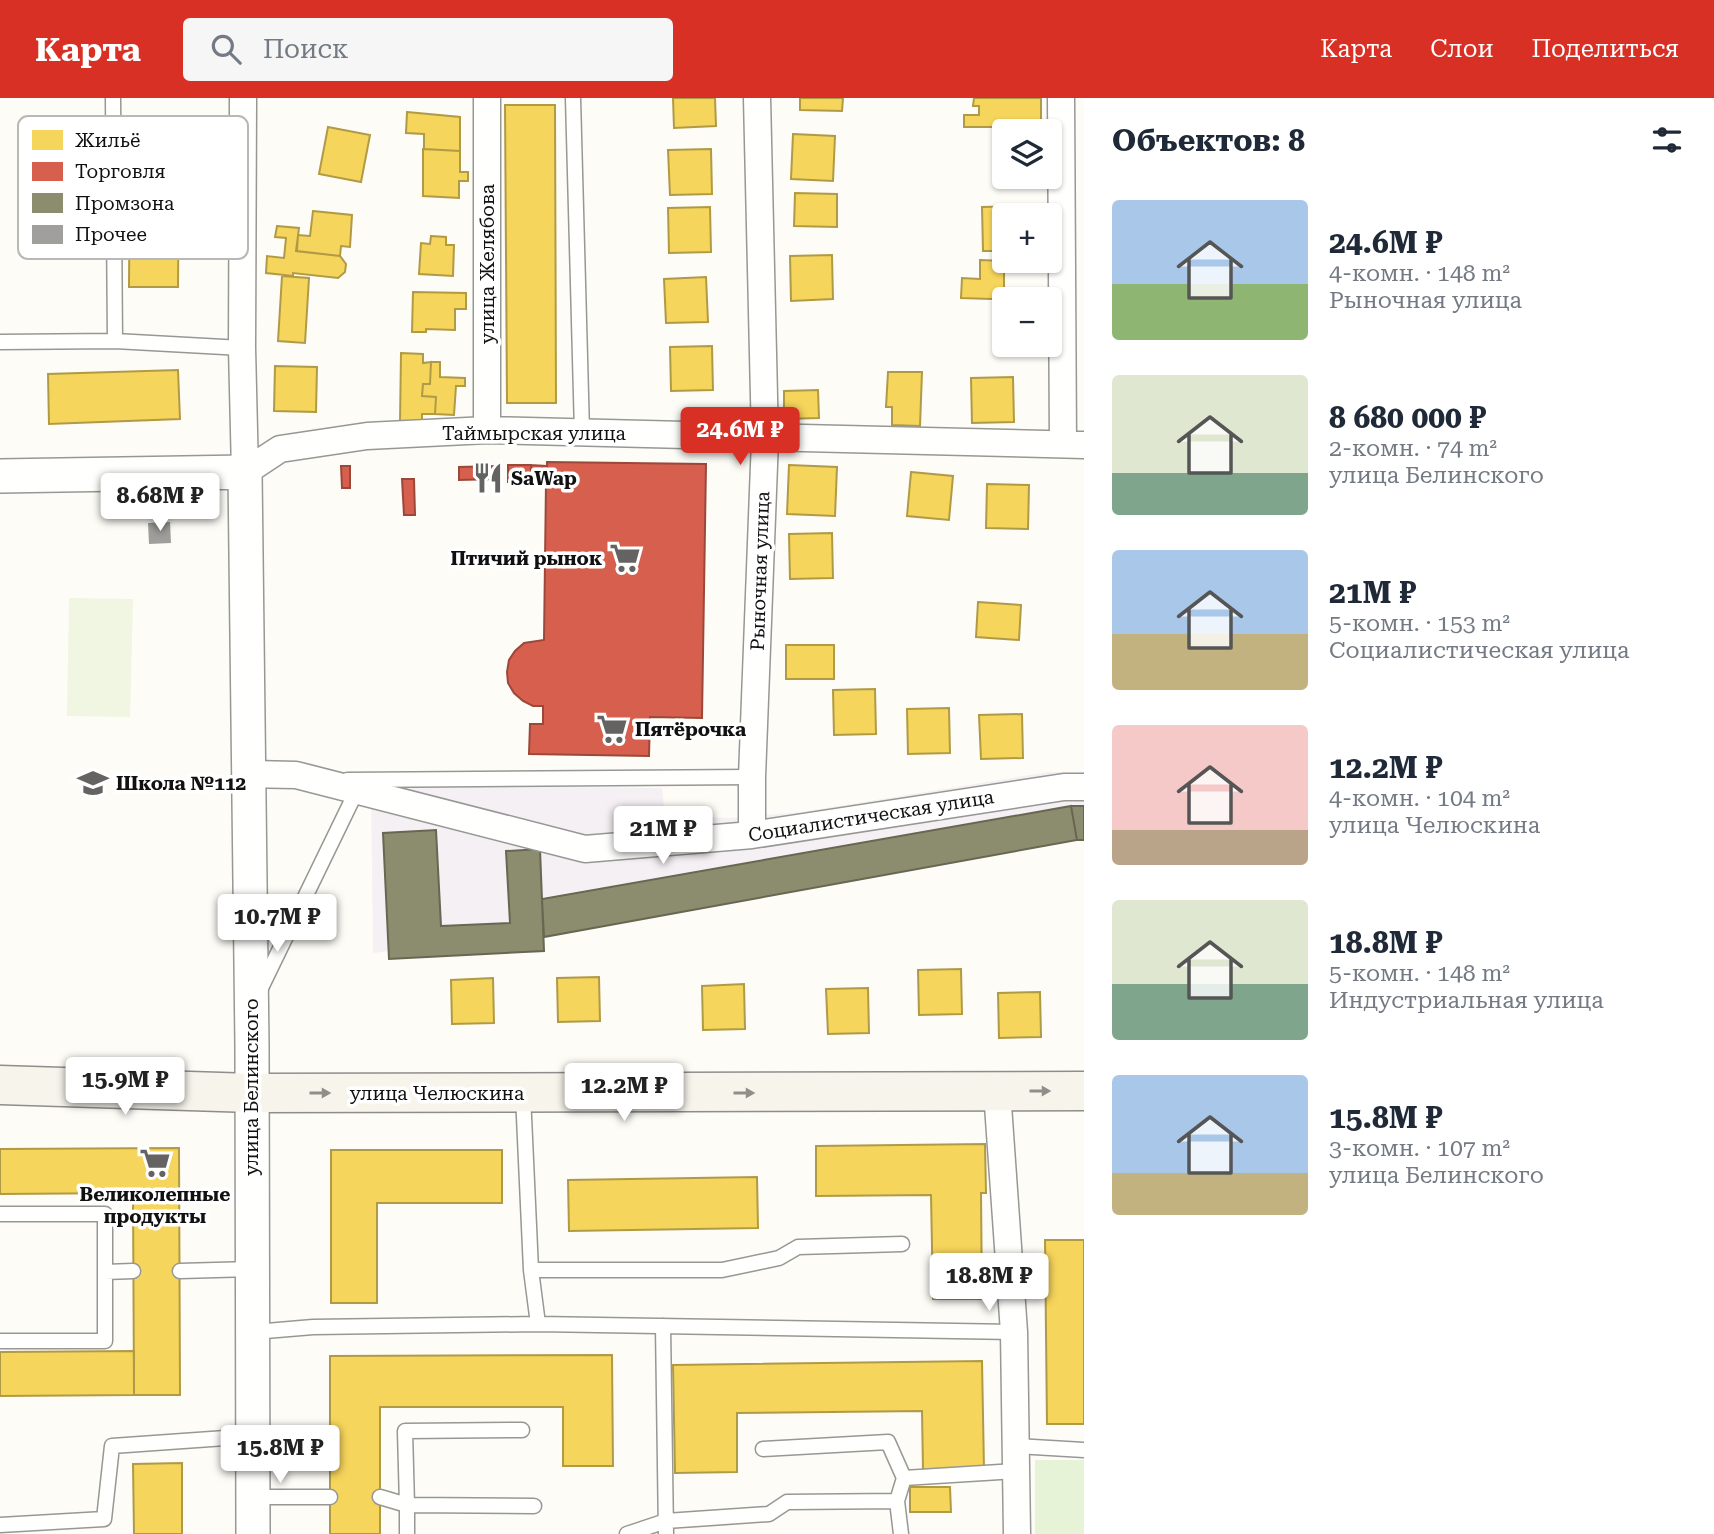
<!DOCTYPE html>
<html lang="ru">
<head>
<meta charset="utf-8">
<style>
  body { margin:0; font-family:"Roboto Serif",serif; background:#f6f6f7; color:#1f2937; height:100vh; display:flex; flex-direction:column; font-size:26px; white-space:nowrap }
  * { box-sizing:border-box; margin:0 }
  p { font-size:23px; color:#747a83 }
  .icon { flex:none; width:38px; height:38px; fill:none; stroke:currentColor; stroke-width:2; stroke-linecap:round; stroke-linejoin:round }
  .map { position:relative; flex:1; overflow:hidden }
  .side { display:flex; flex-direction:column; background:#fff; width:630px }
  .side>* { flex:none }
  .controls { position:absolute; left:992px; top:21px; display:grid; gap:14px }
  .controls a { display:grid; place-items:center; width:70px; height:70px; border-radius:7px; background:#fff; box-shadow:0 2px 5px #0004; font-size:35px }
  .price { position:absolute; translate:-50% -60px; padding:0 16px; border-radius:7px; background:#fff; color:#222; font-size:23px; line-height:46px; filter:drop-shadow(0 2px 4px #0008) }
  .price::after { content:''; position:absolute; left:50%; top:42px; width:21px; height:16px; margin-left:-10px; background:inherit; clip-path:polygon(0 0,100% 0,50% 100%) }
  .price.active { background:#d93025; color:#fff }
  ul { padding:0; list-style:none }
  li { display:flex; align-items:center; gap:21px; height:175px; padding:0 28px }
  li span { display:grid; place-items:center; flex:none; width:196px; height:140px; border-radius:7px; color:#555 }
  li>.icon { margin-inline-start:auto }
  span .icon { width:84px; height:84px; fill:#fffc; stroke-width:1 }
  li b { font-size:30px }
  h2 { display:flex; justify-content:space-between; align-items:center; height:84px; padding:0 28px; font-size:30px }
  header { display:flex; align-items:center; gap:42px; box-sizing:border-box; height:98px; padding:0 35px; background:#d93025; color:#fff }
  header strong { font-size:33px }
  nav { display:flex; gap:38px; margin-inline-start:auto; font-size:24px }
  .search { width:490px; height:63px; background:#f6f6f7; display:flex; align-items:center; gap:18px; box-sizing:border-box; padding:0 24px; border-radius:7px; color:#747a83; font-size:26px }
  main { display:flex; flex:1; min-height:0 }
  .map>svg:first-child { display:block }
  .industrial { fill:#f5f0f3 }
  .green { fill:#e7f3d7 }
  .pitch { fill:#f0f6e1 }
  .homes { fill:#f6d55c; stroke:#b19a46; stroke-width:2 }
  .shops { fill:#d6604d; stroke:#9b483b; stroke-width:2 }
  .industry { fill:#8c8c6e; stroke:#676752; stroke-width:2 }
  .building { fill:#a19f9c }
  .lines { fill:none; stroke-linecap:round; stroke-linejoin:round }
  .service-casing { stroke:#979795; stroke-width:17 }
  .minor-casing { stroke:#979795; stroke-width:29 }
  .tertiary-casing { stroke:#979795; stroke-width:36 }
  .secondary-casing { stroke:#8e8d8b; stroke-width:41 }
  .service { stroke:#fffffe; stroke-width:14 }
  .minor { stroke:#fffffe; stroke-width:26 }
  .tertiary { stroke:#fffffe; stroke-width:33 }
  .secondary { stroke:#f6f4eb; stroke-width:38 }
  .oneway { fill:#8f8e89 }
  .labels { text-anchor:middle; dominant-baseline:central; stroke-width:7; stroke-linejoin:round; paint-order:stroke }
  .street-label { font-size:19px; fill:#111; stroke:#fff }
  .poi-label { font-size:19px; font-weight:bold; fill:#111; stroke:#fff; text-anchor:start }
  .key { fill:#fff; stroke:#b8b8b8; stroke-width:2 }
  .key-label { font-size:19px; fill:#111 }
</style>
</head>
<body>
<header>
<strong>Карта</strong>
<div class="search"><svg class="icon" aria-label="search" viewBox="0 0 24 24"><circle cx="10" cy="10" r="6"/><path d="M15 15l6 6"/></svg>Поиск</div>
<nav><a>Карта</a><a>Слои</a><a>Поделиться</a></nav>
</header>
<main>
<div class="map">
<svg width="1084" height="1436" viewBox="0 0 1084 1436">
  <rect width="100%" height="100%" fill="#fdfcf7"/>
  <path class="industrial" d="M1049,674H1084V730L876,768L517,829L519,838L373,855L371,687L662,690L665,718L730,720L802,714Z"/>
  <path class="green" d="M1035,1362H1084V1436H1035Z"/>
  <path class="pitch" d="M69,500L133,501L130,619L67,618Z"/>
  <path class="homes" d="M673,0H715L716,28L674,30Z
    M800,0H843L842,13L800,12Z
    M974,0H1041V23L1001,22V29H964V17H979V8H973Z
    M505,7H555L556,305H507Z
    M407,14L460,19V53L424,51V36L406,35Z
    M328,29L370,37L361,84L319,76Z
    M793,36L835,38L833,83L791,81Z
    M998,38H1004V79H1042V82L999,83Z
    M130,51L179,52L178,189H129Z
    M423,51L460,53V74H468V83H459V100L423,98Z
    M711,51L712,96L670,97L668,52Z
    M795,95L837,96V129L794,128Z
    M1024,108L1025,117H1004V153H983L982,109Z
    M710,109L711,154L669,155L668,110Z
    M313,113L352,117L350,149L341,148L340,158L297,153L298,137L310,138Z
    M277,128L299,130L296,153L340,158L346,166L345,174L338,180L293,175V178L266,175L267,158L284,160L286,140L275,139Z
    M431,138L446,139V147H454L453,178L419,176L421,145L430,146Z
    M832,157L833,201L791,203L790,158Z
    M980,162L1004,163V190H1001V199L991,201L961,200L962,180L980,181Z
    M282,178L309,180L305,245L278,243Z
    M706,179L708,224L666,225L664,181Z
    M1007,191H1041V201H1007Z
    M413,194L466,195V211H455V232L426,231V234H412Z
    M712,248L713,292L671,293L670,249Z
    M401,255L423,256V265L431,264L430,286H423L422,298L436,299L435,316H422V325L400,324Z
    M431,264H440V279L465,280V288H456L454,317L435,316L436,299L422,298L423,286H430Z
    M275,268L317,269L316,314L274,313Z
    M178,272L180,321L49,326L48,276Z
    M888,274H922L920,328L892,327V309H886Z
    M1013,279L1014,324L972,325L971,280Z
    M818,292L819,320L784,321V293Z
    M789,367L837,369L835,418L787,416Z
    M911,374L953,378L949,422L907,418Z
    M987,386L1029,387L1028,431L986,430Z
    M832,435L833,480L790,481L789,436Z
    M978,504L1021,507L1019,542L976,539Z
    M786,547H834V581H786Z
    M875,591L876,636L834,637L833,592Z
    M949,610L950,655L908,656L907,611Z
    M1022,616L1023,660L981,661L979,617Z
    M961,871L962,916L919,917L918,872Z
    M599,879L600,923L558,924L557,880Z
    M493,880L494,925L452,926L451,882Z
    M744,886L745,931L703,932L702,888Z
    M868,890L869,935L828,936L826,891Z
    M1040,894L1041,939L999,940L998,895Z
    M985,1046L986,1095H981L982,1201H933L931,1097L816,1098V1048Z
    M179,1050L180,1297H134L133,1095L0,1096V1051Z
    M331,1052H502V1105H377V1205H331Z
    M757,1079L758,1130L569,1133L568,1082Z
    M1045,1142H1084V1326H1047Z
    M134,1253V1297L0,1298V1254Z
    M612,1257L613,1368H563V1309H380V1436H330V1258Z
    M982,1263L984,1371L923,1372L922,1313L737,1315V1374L675,1375L673,1267Z
    M182,1365V1436H134L133,1366Z
    M910,1389H950L951,1414H910Z"/>
  <path class="shops" d="M547,364L706,366L702,620L650,619L649,658L529,656L530,626H543V608H533L523,603L514,595L508,585L507,574L509,562L515,553L524,545L544,542L546,385H531V367L547,368Z
    M508,367H531V385L508,384Z
    M341,368H350V390H342Z
    M497,368V381L459,382V369Z
    M402,381H414L415,417H404Z"/>
  <path class="industry" d="M1071,708L1077,742L544,839L542,801Z
    M1071,708H1084V742H1077Z
    M436,732L441,828L510,825L506,753L540,751L544,853L389,861L383,735Z"/>
  <path class="building" d="M170,424L171,445L149,446L148,425Z"/>
  <g class="lines">
    <g class="service-casing">
      <path id="service" d="M113,0L115,243
        M573,0L582,334
        M0,244L115,243L242,250
        M347,682L752,679
        M259,894L356,694
        M523,997L531,1172L538,1226
        M0,1116H105V1243H0
        M531,1172H722L779,1160L798,1149L902,1146
        M180,1173L252,1171
        M105,1174L133,1173
        M663,1228L666,1436
        M253,1234L313,1229L538,1226L1014,1234
        M1016,1348L1084,1352
        M763,1351L888,1344L904,1380
        M253,1399H330
        M380,1399L407,1407L405,1333L522,1332
        M897,1403L901,1436
        M0,1427L104,1421L112,1348L254,1338
        M407,1436V1407L534,1408
        M627,1436L666,1423L769,1416L787,1404L897,1403L904,1380L1016,1373"/>
    </g>
    <g class="minor-casing">
      <path id="minor" d="M243,0L242,250L245,374
        M1061,0L1063,346
        M487,332V0
        M245,374L280,351L367,338L487,332L1084,347
        M248,676L296,677L585,751L752,737L1064,689H1084
        M752,737V679L765,341L757,0
        M997,993L1014,1234L1017,1436"/>
    </g>
    <g class="tertiary-casing">
      <path id="tertiary" d="M0,378L245,374L252,948L253,1436"/>
    </g>
    <g class="secondary-casing">
      <path id="secondary" d="M0,987L252,995L1084,993"/>
    </g>
    <use href="#service" class="service"/>
    <use href="#minor" class="minor"/>
    <use href="#tertiary" class="tertiary"/>
    <use href="#secondary" class="secondary"/>
  </g>
  <defs><path id="oneway-solid" d="M-6-.8H1V-3.2L6.5 0L1 3.2V.8H-6Z" transform="scale(1.75)"/></defs>
  <g class="oneway">
    <use href="#oneway-solid" transform="translate(1040 993)"/>
    <use href="#oneway-solid" transform="translate(320 995)"/>
    <use href="#oneway-solid" transform="translate(744 995)"/>
  </g>
  <defs>
    <g id="restaurant-bare" transform="scale(2.415)"><path d="M-5-6h1v4h1v-4h1v4h1v-4h1v5L-1.5 .5V6h-2V.5L-5-1ZM5-6V6H3V1.5H1.5Q1.5-4 5-6Z" fill="#646362" stroke="#fff" stroke-width="2.5" paint-order="stroke"/></g>
    <g id="supermarket-bare" transform="scale(2.415)"><path d="M-6-5.5h2.5l.6 2H6L4.5 2H-2.5L-4.4-4H-6ZM-1.5 3.2a1.3 1.3 0 1 0 .1 0ZM3 3.2a1.3 1.3 0 1 0 .1 0Z" fill="#646362" stroke="#fff" stroke-width="2.5" paint-order="stroke"/></g>
    <g id="school-bare" transform="scale(2.415)"><path d="M0-5L7-2L0 1L-7-2ZM-4 1L0 2.5L4 1V4Q0 6-4 4Z" fill="#646362" stroke="#fff" stroke-width="2.5" paint-order="stroke"/></g>
  </defs>
  <g fill-rule="evenodd">
    <use href="#restaurant-bare" x="488" y="380"/>
    <use href="#supermarket-bare" x="625" y="460"/>
    <use href="#supermarket-bare" x="612" y="631"/>
    <use href="#school-bare" x="93" y="685"/>
    <use href="#supermarket-bare" x="155" y="1065"/>
  </g>
  <g class="labels">
    <g class="street-label">
      <text transform="translate(487 166) rotate(-90)">улица Желябова</text>
      <text x="534" y="335">Таймырская улица</text>
      <text transform="translate(760 473) rotate(-88)">Рыночная улица</text>
      <text transform="translate(871 718) rotate(-9)">Социалистическая улица</text>
      <text transform="translate(251 989) rotate(-90)">улица Белинского</text>
      <text x="437" y="995">улица Челюскина</text>
    </g>
    <g class="poi-label">
      <text x="511" y="380">SaWap</text>
      <text x="602" y="460" text-anchor="end">Птичий рынок</text>
      <text x="635" y="631">Пятёрочка</text>
      <text x="116" y="685">Школа №112</text>
      <text x="155" y="1096" text-anchor="middle">Великолепные<tspan x="155" dy="22">продукты</tspan></text>
    </g>
  </g>
  <rect x="18" y="18" width="230" height="143" rx="10" class="key"/>
  <rect x="32" y="32" width="31" height="20" fill="#f6d55c"/>
  <rect x="32" y="64" width="31" height="19" fill="#d6604d"/>
  <rect x="32" y="95" width="31" height="20" fill="#8c8c6e"/>
  <rect x="32" y="127" width="31" height="19" fill="#a19f9c"/>
  <g class="key-label">
    <text x="75" y="49">Жильё</text>
    <text x="75" y="80">Торговля</text>
    <text x="75" y="112">Промзона</text>
    <text x="75" y="143">Прочее</text>
  </g>
</svg>
<div class="controls">
<a><svg class="icon" aria-label="layers" viewBox="0 0 24 24"><path d="M12 4l9 5-9 5-9-5zM3 14l9 5 9-5"/></svg></a>
<a>+</a>
<a>−</a>
</div>
<b class="price active" style="left:740px;top:369px">24.6M ₽</b>
<b class="price" style="left:160px;top:435px">8.68M ₽</b>
<b class="price" style="left:663px;top:768px">21M ₽</b>
<b class="price" style="left:277px;top:856px">10.7M ₽</b>
<b class="price" style="left:125px;top:1019px">15.9M ₽</b>
<b class="price" style="left:624px;top:1025px">12.2M ₽</b>
<b class="price" style="left:989px;top:1215px">18.8M ₽</b>
<b class="price" style="left:280px;top:1387px">15.8M ₽</b>
</div>
<section class="side">
<h2>Объектов: 8<svg class="icon" aria-label="filters" viewBox="0 0 24 24"><path d="M4 7h16M4 17h16"/><circle cx="9" cy="7" r="2"/><circle cx="15" cy="17" r="2"/></svg></h2>
<ul>
<li><span style="background:linear-gradient(#a9c7e8 60%,#8fb573 0)"><svg class="icon" aria-label="home" viewBox="0 0 24 24"><path d="M3 11l9-7 9 7M6 9v11h12V9"/></svg></span><div><b>24.6M ₽</b><p>4-комн. · 148 m²</p><p>Рыночная улица</p></div></li>
<li><span style="background:linear-gradient(#dfe7d0 70%,#7fa58c 0)"><svg class="icon" aria-label="home" viewBox="0 0 24 24"><path d="M3 11l9-7 9 7M6 9v11h12V9"/></svg></span><div><b>8 680 000 ₽</b><p>2-комн. · 74 m²</p><p>улица Белинского</p></div></li>
<li><span style="background:linear-gradient(#a9c7e8 60%,#c2b280 0)"><svg class="icon" aria-label="home" viewBox="0 0 24 24"><path d="M3 11l9-7 9 7M6 9v11h12V9"/></svg></span><div><b>21M ₽</b><p>5-комн. · 153 m²</p><p>Социалистическая улица</p></div></li>
<li><span style="background:linear-gradient(#f6c9c9 75%,#b9a48a 0)"><svg class="icon" aria-label="home" viewBox="0 0 24 24"><path d="M3 11l9-7 9 7M6 9v11h12V9"/></svg></span><div><b>12.2M ₽</b><p>4-комн. · 104 m²</p><p>улица Челюскина</p></div></li>
<li><span style="background:linear-gradient(#dfe7d0 60%,#7fa58c 0)"><svg class="icon" aria-label="home" viewBox="0 0 24 24"><path d="M3 11l9-7 9 7M6 9v11h12V9"/></svg></span><div><b>18.8M ₽</b><p>5-комн. · 148 m²</p><p>Индустриальная улица</p></div></li>
<li><span style="background:linear-gradient(#a9c7e8 70%,#c2b280 0)"><svg class="icon" aria-label="home" viewBox="0 0 24 24"><path d="M3 11l9-7 9 7M6 9v11h12V9"/></svg></span><div><b>15.8M ₽</b><p>3-комн. · 107 m²</p><p>улица Белинского</p></div></li>
</ul>
</section>
</main>
</body>
</html>
